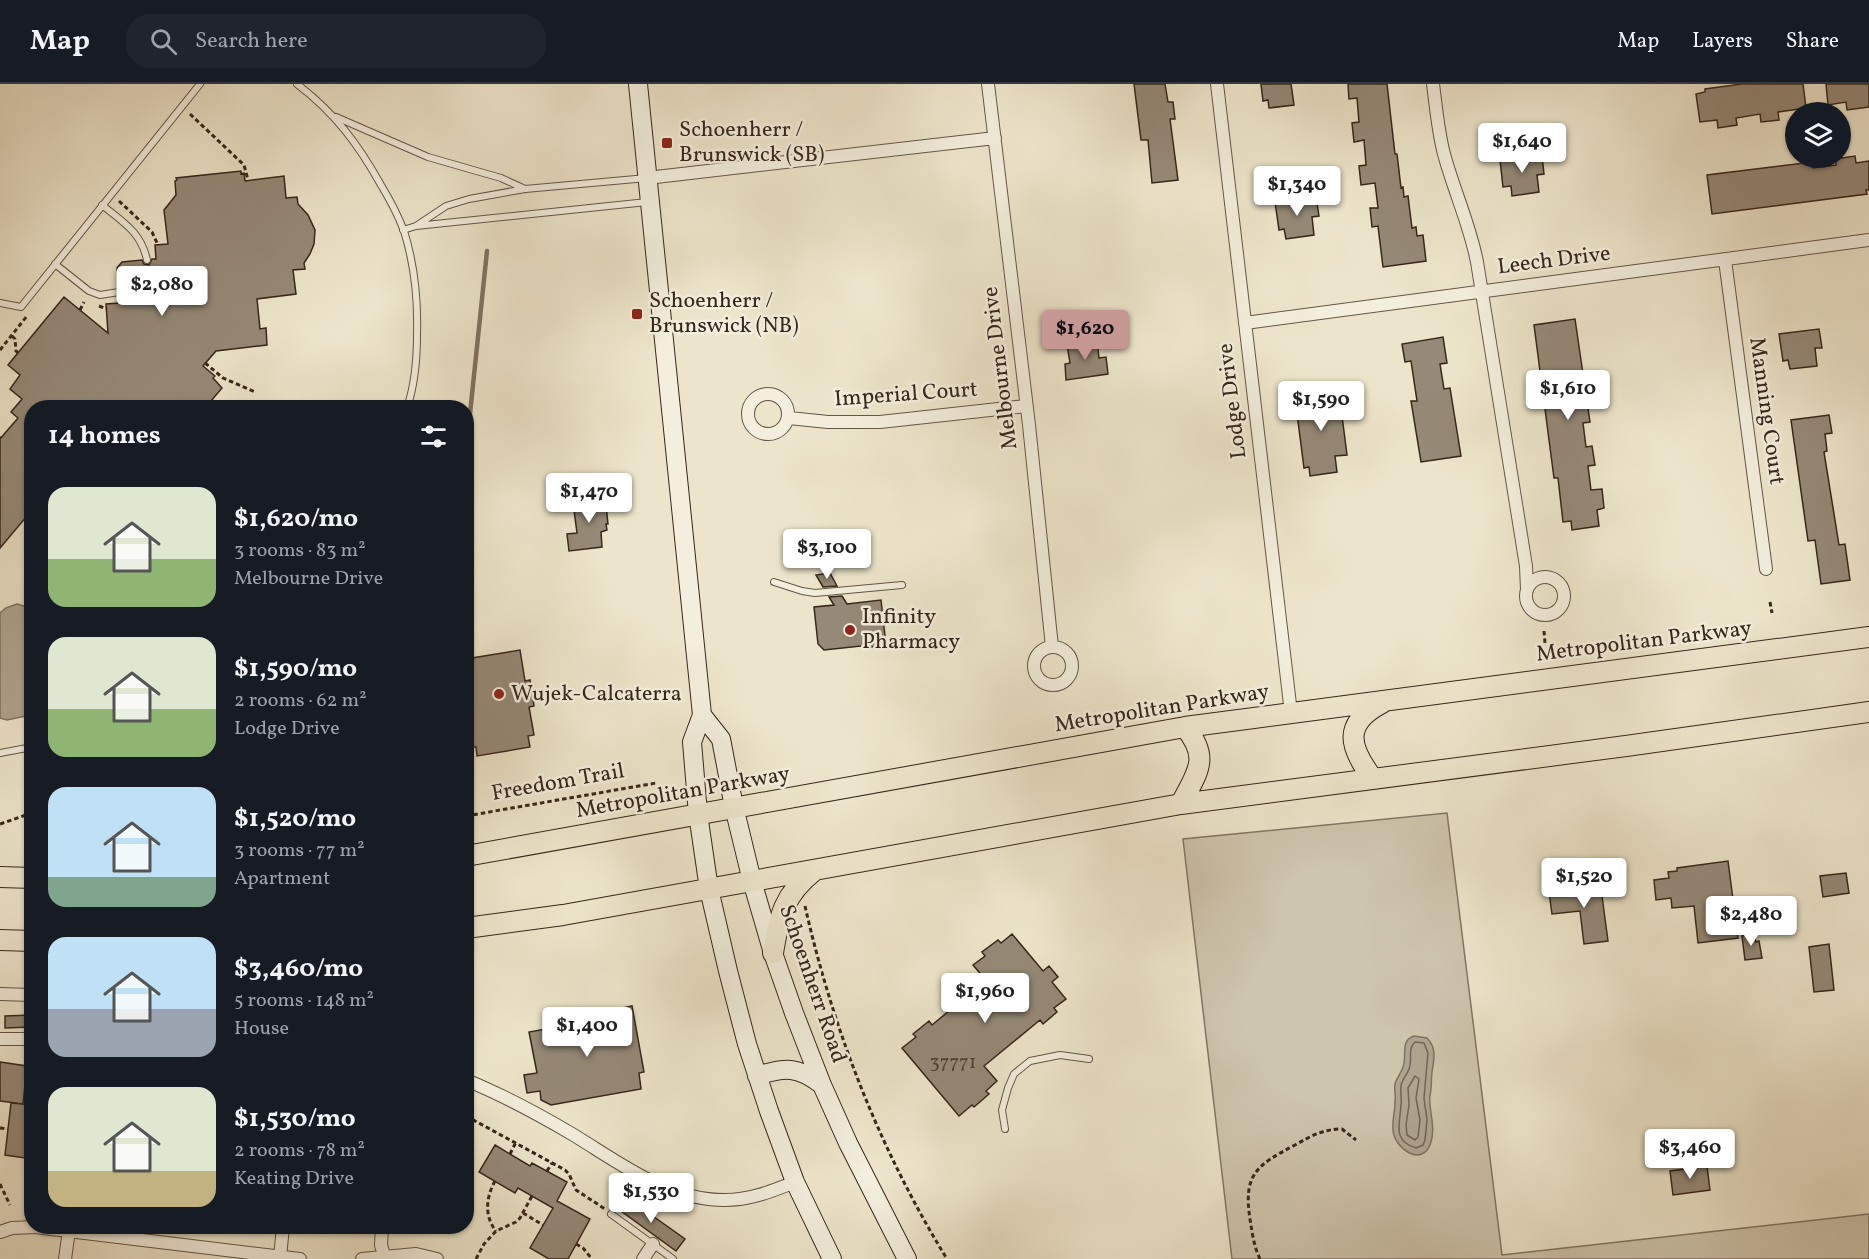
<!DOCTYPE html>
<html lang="en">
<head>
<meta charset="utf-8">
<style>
  body { margin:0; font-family:Vollkorn,serif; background:#20242c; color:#f1f3f6; height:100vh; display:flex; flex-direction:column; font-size:22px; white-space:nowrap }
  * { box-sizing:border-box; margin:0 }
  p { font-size:20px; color:#9ea1a6 }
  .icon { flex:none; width:33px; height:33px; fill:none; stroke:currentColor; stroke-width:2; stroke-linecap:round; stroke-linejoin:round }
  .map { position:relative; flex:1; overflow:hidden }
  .drawer { position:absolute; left:24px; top:316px; width:450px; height:834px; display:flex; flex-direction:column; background:#171b24; border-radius:24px; box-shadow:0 2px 4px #0004 }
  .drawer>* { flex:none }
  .tools { position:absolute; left:1785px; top:18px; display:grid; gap:12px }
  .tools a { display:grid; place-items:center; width:66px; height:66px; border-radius:50%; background:#171b24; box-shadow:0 2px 4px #0004; font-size:30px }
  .price { position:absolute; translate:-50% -51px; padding:0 14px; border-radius:6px; background:#fff; color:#222; font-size:20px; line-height:39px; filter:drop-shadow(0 2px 3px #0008) }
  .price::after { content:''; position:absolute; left:50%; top:36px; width:18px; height:14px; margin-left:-9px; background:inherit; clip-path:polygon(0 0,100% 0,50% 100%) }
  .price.active { background:#c59692; color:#111 }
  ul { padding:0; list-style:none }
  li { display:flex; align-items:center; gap:18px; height:150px; padding:0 24px }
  li span { display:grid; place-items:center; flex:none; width:168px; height:120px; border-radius:18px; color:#555 }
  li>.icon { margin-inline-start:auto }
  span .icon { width:72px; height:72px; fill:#fffc; stroke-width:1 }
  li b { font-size:26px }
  h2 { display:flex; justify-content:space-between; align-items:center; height:72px; padding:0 24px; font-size:26px }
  header { display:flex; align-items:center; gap:36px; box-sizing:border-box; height:84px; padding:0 30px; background:#171b24; border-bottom:2px solid #363941 }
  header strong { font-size:28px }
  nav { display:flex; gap:33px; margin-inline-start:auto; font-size:21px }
  .search { width:420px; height:54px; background:#20242c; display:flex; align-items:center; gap:15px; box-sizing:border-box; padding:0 21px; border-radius:24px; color:#9ea1a6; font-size:22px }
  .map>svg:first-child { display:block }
  .green { fill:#cec5ad; stroke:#827664; stroke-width:1.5 }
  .water { fill:#afa48f; stroke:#7f7261; stroke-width:1.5 }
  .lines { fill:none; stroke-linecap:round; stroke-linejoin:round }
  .shore { stroke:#726555; stroke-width:1.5 }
  .stream { stroke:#7f7261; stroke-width:4.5 }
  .building { fill:#958977; stroke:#36261b; stroke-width:1.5 }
  .service-casing { stroke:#645647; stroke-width:8 }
  .minor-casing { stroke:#645647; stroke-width:14 }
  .secondary-casing { stroke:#36261b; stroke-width:20 }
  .primary-casing { stroke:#36261b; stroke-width:22 }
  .path { stroke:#36261b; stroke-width:3; stroke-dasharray:4.5 3; stroke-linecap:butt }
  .service { stroke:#f3eedd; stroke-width:6 }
  .minor { stroke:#f3eedd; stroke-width:12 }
  .secondary { stroke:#f3eedd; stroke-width:18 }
  .primary { stroke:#ede5cb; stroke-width:20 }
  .poi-dot { fill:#8f2418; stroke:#f3eedd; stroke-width:2 }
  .labels { text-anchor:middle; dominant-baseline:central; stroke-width:5; stroke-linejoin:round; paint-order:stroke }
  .number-label { font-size:20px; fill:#4e3f32 }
  .poi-label { font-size:22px; fill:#36261b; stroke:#f3eedd; text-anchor:start }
  .street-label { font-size:22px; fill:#36261b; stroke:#f3eedd }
</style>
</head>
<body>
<header>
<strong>Map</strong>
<div class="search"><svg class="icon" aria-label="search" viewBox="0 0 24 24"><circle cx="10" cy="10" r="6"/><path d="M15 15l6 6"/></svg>Search here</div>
<nav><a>Map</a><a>Layers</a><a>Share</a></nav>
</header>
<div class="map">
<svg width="1869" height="1175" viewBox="0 0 1869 1175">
  <rect width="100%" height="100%" fill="#ede5cb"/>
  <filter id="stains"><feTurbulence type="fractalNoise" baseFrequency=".00333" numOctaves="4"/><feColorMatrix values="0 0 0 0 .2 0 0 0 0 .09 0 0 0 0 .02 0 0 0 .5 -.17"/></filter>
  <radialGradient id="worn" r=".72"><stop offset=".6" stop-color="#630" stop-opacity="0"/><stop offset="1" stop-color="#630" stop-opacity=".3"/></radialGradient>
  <path class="green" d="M1447,729L1502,1171L1869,1130V1175H1232L1183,755Z"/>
  <path class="water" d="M17,520L31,524V631L7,636L0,634V529L6,524Z
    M1414,952L1427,954C1437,964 1434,975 1432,988C1431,995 1432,1003 1430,1011C1428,1026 1437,1044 1430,1061C1421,1083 1394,1064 1393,1046C1392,1036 1395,1028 1395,1018C1396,1013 1394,1006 1395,1000C1397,993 1403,987 1404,979C1406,969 1401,956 1414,952Z"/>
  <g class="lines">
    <path class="shore" d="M1415,958L1424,959L1428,969L1424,1014L1427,1036L1425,1056L1423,1061L1416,1064C1392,1057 1400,1040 1401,1021C1402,1015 1400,1008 1401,1002C1402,995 1407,991 1409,985C1413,975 1407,965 1415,958Z
      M1415,992L1419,995L1416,1014L1420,1036L1418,1053L1415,1056L1407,1051L1406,1041L1409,1021L1408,1004Z"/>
    <path class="stream" d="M466,368L487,167"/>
  </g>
  <path class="building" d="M1134,0H1165L1168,18H1173L1175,35H1170L1178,96L1152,99L1148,56H1141Z
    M1261,0H1291L1294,21L1269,24L1268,16L1263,17Z
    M1348,0H1387L1395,70H1397L1401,104L1403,103L1404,113L1408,112L1412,144L1416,143L1417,152L1423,151L1426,177L1383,183L1378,142L1372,143L1370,124H1378L1375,99L1361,101L1359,82L1366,81L1364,56L1354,58L1352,39L1359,38L1357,14L1349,15Z
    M1742,0H1803L1806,24L1778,28L1779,36L1761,38L1760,30L1736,34L1737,41L1718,44L1717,36L1700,38L1696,10L1705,8V5Z
    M1826,0H1869V23L1847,26L1846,18L1828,21Z
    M1542,71L1544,90L1537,91L1539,108L1512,112L1511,102L1503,103L1500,76Z
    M1855,72L1856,79L1869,77V106H1866L1867,110L1712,130L1707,91L1812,78L1813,84L1836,81L1835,75Z
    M241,87V90L244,89L245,97L284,92L286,114L297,113L298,120L308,131L315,146L314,160L310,170L304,179L305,185L293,186L296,210L257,215L260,245L266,244L267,261L216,267L203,282L215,292L213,294L222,304L205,324H32V426L0,464V355L18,334L11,328L22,315L10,305L20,291L8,281L64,213L108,249L106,220L120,219V213L124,209L123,204L119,203L117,184L122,178L142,176L144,180L149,181L152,175H156L155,161L168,160L164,126L176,111L175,97L177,96L176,94Z
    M1316,113L1319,132L1312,133L1314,151L1286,155L1284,145L1279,146L1275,118Z
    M1575,235L1590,338L1583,339L1586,363L1592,362L1595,381L1588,382L1591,406L1602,405L1604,424L1597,426L1599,442L1572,446L1571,437L1563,438L1558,394H1554L1534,241Z
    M1819,245L1822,264H1815L1817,282L1790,285L1788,276L1783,277L1779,250Z
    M1443,253L1447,279L1440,280L1444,305L1450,304L1461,372L1421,378L1411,317H1417L1411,277L1405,278L1402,260Z
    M1097,257L1099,274L1106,273L1108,290L1066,296L1065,280L1070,279L1067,261Z
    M1339,308L1347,371L1335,372L1337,388L1310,392L1309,383L1304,384L1295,314Z
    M1829,331L1832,349L1825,350L1827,367L1824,368L1839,461L1845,460L1850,496L1821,500L1815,456L1808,457L1791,336Z
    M605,412L608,440H606L607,446L601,448L602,463L569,467L567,450L577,449L574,426L578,425L577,415Z
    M830,489L837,502L823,503L816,491Z
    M842,512L847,520L881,516L886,561L863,564L861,562L824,566L818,560L814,523L834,521L829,513Z
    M520,566L525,597L530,596L534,622L529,623L534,651L528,652L530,663L477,672L476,663H473L466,627V575Z
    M1728,777L1738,854L1698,859L1694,822L1672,824L1671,814L1656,816L1654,796L1669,794L1668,788L1677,787V784Z
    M1846,789L1849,809L1823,813L1820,792Z
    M1600,797L1608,857L1584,860L1580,827L1552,830L1549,808L1568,806V801Z
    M1753,848L1756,858L1759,857L1762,874L1745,876L1742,852Z
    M1012,850L1043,887L1049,882L1058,893L1052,898L1066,915L1054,924L1057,928L1043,940L1040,936L984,982L997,997L986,1007L989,1010L974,1023L972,1021L959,1032L902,964L916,953L913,950L929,937L932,941L955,922L953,920L984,894L973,881L985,872L982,868L998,856L1001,859Z
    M1829,860L1834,906L1814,908L1809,863Z
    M632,922L644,988L639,989L641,1005L551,1021L541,1016L540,1007L527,1009L524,991L537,989L529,948L568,941L567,936L613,928V926Z
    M32,931V943L5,944V932Z
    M0,978L27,982L23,1020L0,1017Z
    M11,1019L32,1021V1075L5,1071Z
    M495,1061L530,1082L532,1079L567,1098L557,1117L590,1135L568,1175H549L530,1164L553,1124L518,1104L515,1109L479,1088Z
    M1707,1082L1710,1106L1673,1111L1670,1087Z
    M626,1113L685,1155L676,1167L617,1124Z"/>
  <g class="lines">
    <g class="service-casing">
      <path id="service" d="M297,0C335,29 358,60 381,101C390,116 398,131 404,147C414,179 418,217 417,251C417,276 415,300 407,324
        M336,33L428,73L501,94L525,105
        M102,121C123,138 141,148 147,176
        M416,142L446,122L469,115L525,105L647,94
        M403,146L416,142L647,118
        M55,180L89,207L100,211L119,208
        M0,219L21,223L200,0
        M774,498L802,507L815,509L902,501
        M0,669L32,663
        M1005,1045L1002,1026L1008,1004L1014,990L1030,977L1060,971L1089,975
        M611,1130L673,1175"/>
    </g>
    <g class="minor-casing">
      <path id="minor" d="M988,0L1029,341L1052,563
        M1217,0L1291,629
        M1433,0C1436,23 1438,47 1444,70C1454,107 1470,141 1477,178L1526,482L1527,506
        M647,94L995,54
        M1725,176L1766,485
        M1245,239L1869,156
        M748 330a20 20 0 1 1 40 0a20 20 0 1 1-40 0Z
        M789,334L828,338H880L1026,322
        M1526 512a19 19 0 1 1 38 0a19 19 0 1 1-38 0Z
        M1034 582a19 19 0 1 1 38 0a19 19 0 1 1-38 0Z
        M0,910L32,911
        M0,955H32
        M466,996C503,1011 538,1030 572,1050C620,1079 666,1116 725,1116C751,1116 772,1107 795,1098
        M382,1143L381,1161L385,1175
        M0,1148L12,1144L35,1143L300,1175
        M280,1173L283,1143
        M65,1175L69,1146
        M362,1175L416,1170L437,1175
        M643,1175L653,1160"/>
    </g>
    <g class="secondary-casing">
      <path id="secondary" d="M638,0L702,631L692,658L698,730L709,805L728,887L747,960L769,1027L795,1098L832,1175
        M702,631L721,655L734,723L752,797L773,869L794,929L822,1001L848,1059L907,1175
        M757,992C785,983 798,982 822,1001"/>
    </g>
    <g class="primary-casing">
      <path id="primary" d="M1373,695C1349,663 1342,640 1382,619
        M1181,720C1197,688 1211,675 1185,643
        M466,772L1185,643L1869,553
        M0,793L32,794
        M466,844L563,831L1181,720L1626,662L1869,628
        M0,856L32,857
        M773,869C779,832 784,810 815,786"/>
    </g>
    <path class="path" d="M190,30L244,81L248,96
      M119,117L152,148L158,161
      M99,222L107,225
      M80,226L84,218
      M12,252L15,255L16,267L18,269
      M0,266L27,232
      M205,279L223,294L255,308
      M0,353L1,354
      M1770,518L1772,529
      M1544,547L1545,559
      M466,732L656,699
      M0,740L32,729
      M805,822C833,946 880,1066 947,1175
      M466,1032L565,1086L569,1090L576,1106L605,1125
      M0,1044L8,1045
      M510,1070L516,1058
      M547,1087L552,1079
      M495,1097C486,1113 484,1132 496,1147
      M0,1100L10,1121
      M523,1129L543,1141
      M576,1160L583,1164L592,1175
      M476,1175L484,1160L496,1147L516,1138L520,1134L532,1112
      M1260,1175C1254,1163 1252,1148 1250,1135C1243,1090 1257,1081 1295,1061C1311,1052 1323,1045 1342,1045L1356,1056"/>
    <use href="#service" class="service"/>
    <use href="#minor" class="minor"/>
    <use href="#secondary" class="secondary"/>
    <use href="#primary" class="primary"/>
  </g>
  <g class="poi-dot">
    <rect x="661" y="53" width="12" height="12" rx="3"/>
    <rect x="631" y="224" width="12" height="12" rx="3"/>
    <circle cx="850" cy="546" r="6"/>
    <circle cx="499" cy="610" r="6"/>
  </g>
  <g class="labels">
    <g class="number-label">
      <text x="953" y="979">37771</text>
    </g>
    <g class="poi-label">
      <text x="679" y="46">Schoenherr /<tspan x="679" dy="25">Brunswick (SB)</tspan></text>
      <text x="649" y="217">Schoenherr /<tspan x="649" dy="25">Brunswick (NB)</tspan></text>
      <text x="862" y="533">Infinity<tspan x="862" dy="25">Pharmacy</tspan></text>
      <text x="511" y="610">Wujek-Calcaterra</text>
    </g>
    <g class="street-label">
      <text transform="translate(1554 177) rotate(-7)">Leech Drive</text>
      <text transform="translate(1001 284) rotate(-97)">Melbourne Drive</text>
      <text transform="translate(906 311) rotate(-4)">Imperial Court</text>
      <text transform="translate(1233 317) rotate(-97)">Lodge Drive</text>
      <text transform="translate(1766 327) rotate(82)">Manning Court</text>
      <text transform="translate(1644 558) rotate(-7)">Metropolitan Parkway</text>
      <text transform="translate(1162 625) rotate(-9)">Metropolitan Parkway</text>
      <text transform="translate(558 699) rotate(-10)">Freedom Trail</text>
      <text transform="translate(683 709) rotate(-10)">Metropolitan Parkway</text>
      <text transform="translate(812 900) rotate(71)">Schoenherr Road</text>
    </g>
  </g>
  <rect width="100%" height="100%" filter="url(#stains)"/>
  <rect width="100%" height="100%" fill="url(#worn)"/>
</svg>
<div class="tools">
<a><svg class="icon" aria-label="layers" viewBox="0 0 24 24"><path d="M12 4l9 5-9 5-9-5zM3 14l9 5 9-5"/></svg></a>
</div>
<b class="price" style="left:1522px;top:90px">$1,640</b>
<b class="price" style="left:1297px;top:133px">$1,340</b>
<b class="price" style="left:162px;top:233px">$2,080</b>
<b class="price active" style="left:1085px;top:277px">$1,620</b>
<b class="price" style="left:1568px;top:337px">$1,610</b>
<b class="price" style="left:1321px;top:348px">$1,590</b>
<b class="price" style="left:589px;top:440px">$1,470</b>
<b class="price" style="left:827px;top:496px">$3,100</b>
<b class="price" style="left:1584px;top:825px">$1,520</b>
<b class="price" style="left:1751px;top:863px">$2,480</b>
<b class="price" style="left:985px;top:940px">$1,960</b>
<b class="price" style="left:587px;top:974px">$1,400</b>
<b class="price" style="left:1690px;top:1096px">$3,460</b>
<b class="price" style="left:651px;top:1140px">$1,530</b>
<section class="drawer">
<h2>14 homes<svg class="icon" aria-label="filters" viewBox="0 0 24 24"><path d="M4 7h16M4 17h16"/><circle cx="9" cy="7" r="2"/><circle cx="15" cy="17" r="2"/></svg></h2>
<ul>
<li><span style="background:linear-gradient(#dfe7d0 60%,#8fb573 0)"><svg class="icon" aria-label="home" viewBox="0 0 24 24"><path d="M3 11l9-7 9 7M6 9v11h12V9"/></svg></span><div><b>$1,620/mo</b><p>3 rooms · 83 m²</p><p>Melbourne Drive</p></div></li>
<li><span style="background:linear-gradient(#dfe7d0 60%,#8fb573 0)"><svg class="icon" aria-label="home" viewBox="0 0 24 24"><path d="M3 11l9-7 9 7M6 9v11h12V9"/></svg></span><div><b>$1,590/mo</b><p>2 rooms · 62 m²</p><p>Lodge Drive</p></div></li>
<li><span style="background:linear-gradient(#bfe0f5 75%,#7fa58c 0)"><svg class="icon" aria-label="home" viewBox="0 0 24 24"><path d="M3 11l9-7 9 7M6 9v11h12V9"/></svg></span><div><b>$1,520/mo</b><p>3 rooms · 77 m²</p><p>Apartment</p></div></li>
<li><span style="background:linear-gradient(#bfe0f5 60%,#9aa5b1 0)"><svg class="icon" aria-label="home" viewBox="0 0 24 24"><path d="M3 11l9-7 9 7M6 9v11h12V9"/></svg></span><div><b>$3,460/mo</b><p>5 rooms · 148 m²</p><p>House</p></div></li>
<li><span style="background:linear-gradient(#dfe7d0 70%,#c2b280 0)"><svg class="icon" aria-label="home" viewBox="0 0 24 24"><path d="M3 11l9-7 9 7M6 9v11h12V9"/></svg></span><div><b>$1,530/mo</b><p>2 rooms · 78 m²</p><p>Keating Drive</p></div></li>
</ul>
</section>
</div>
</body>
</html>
